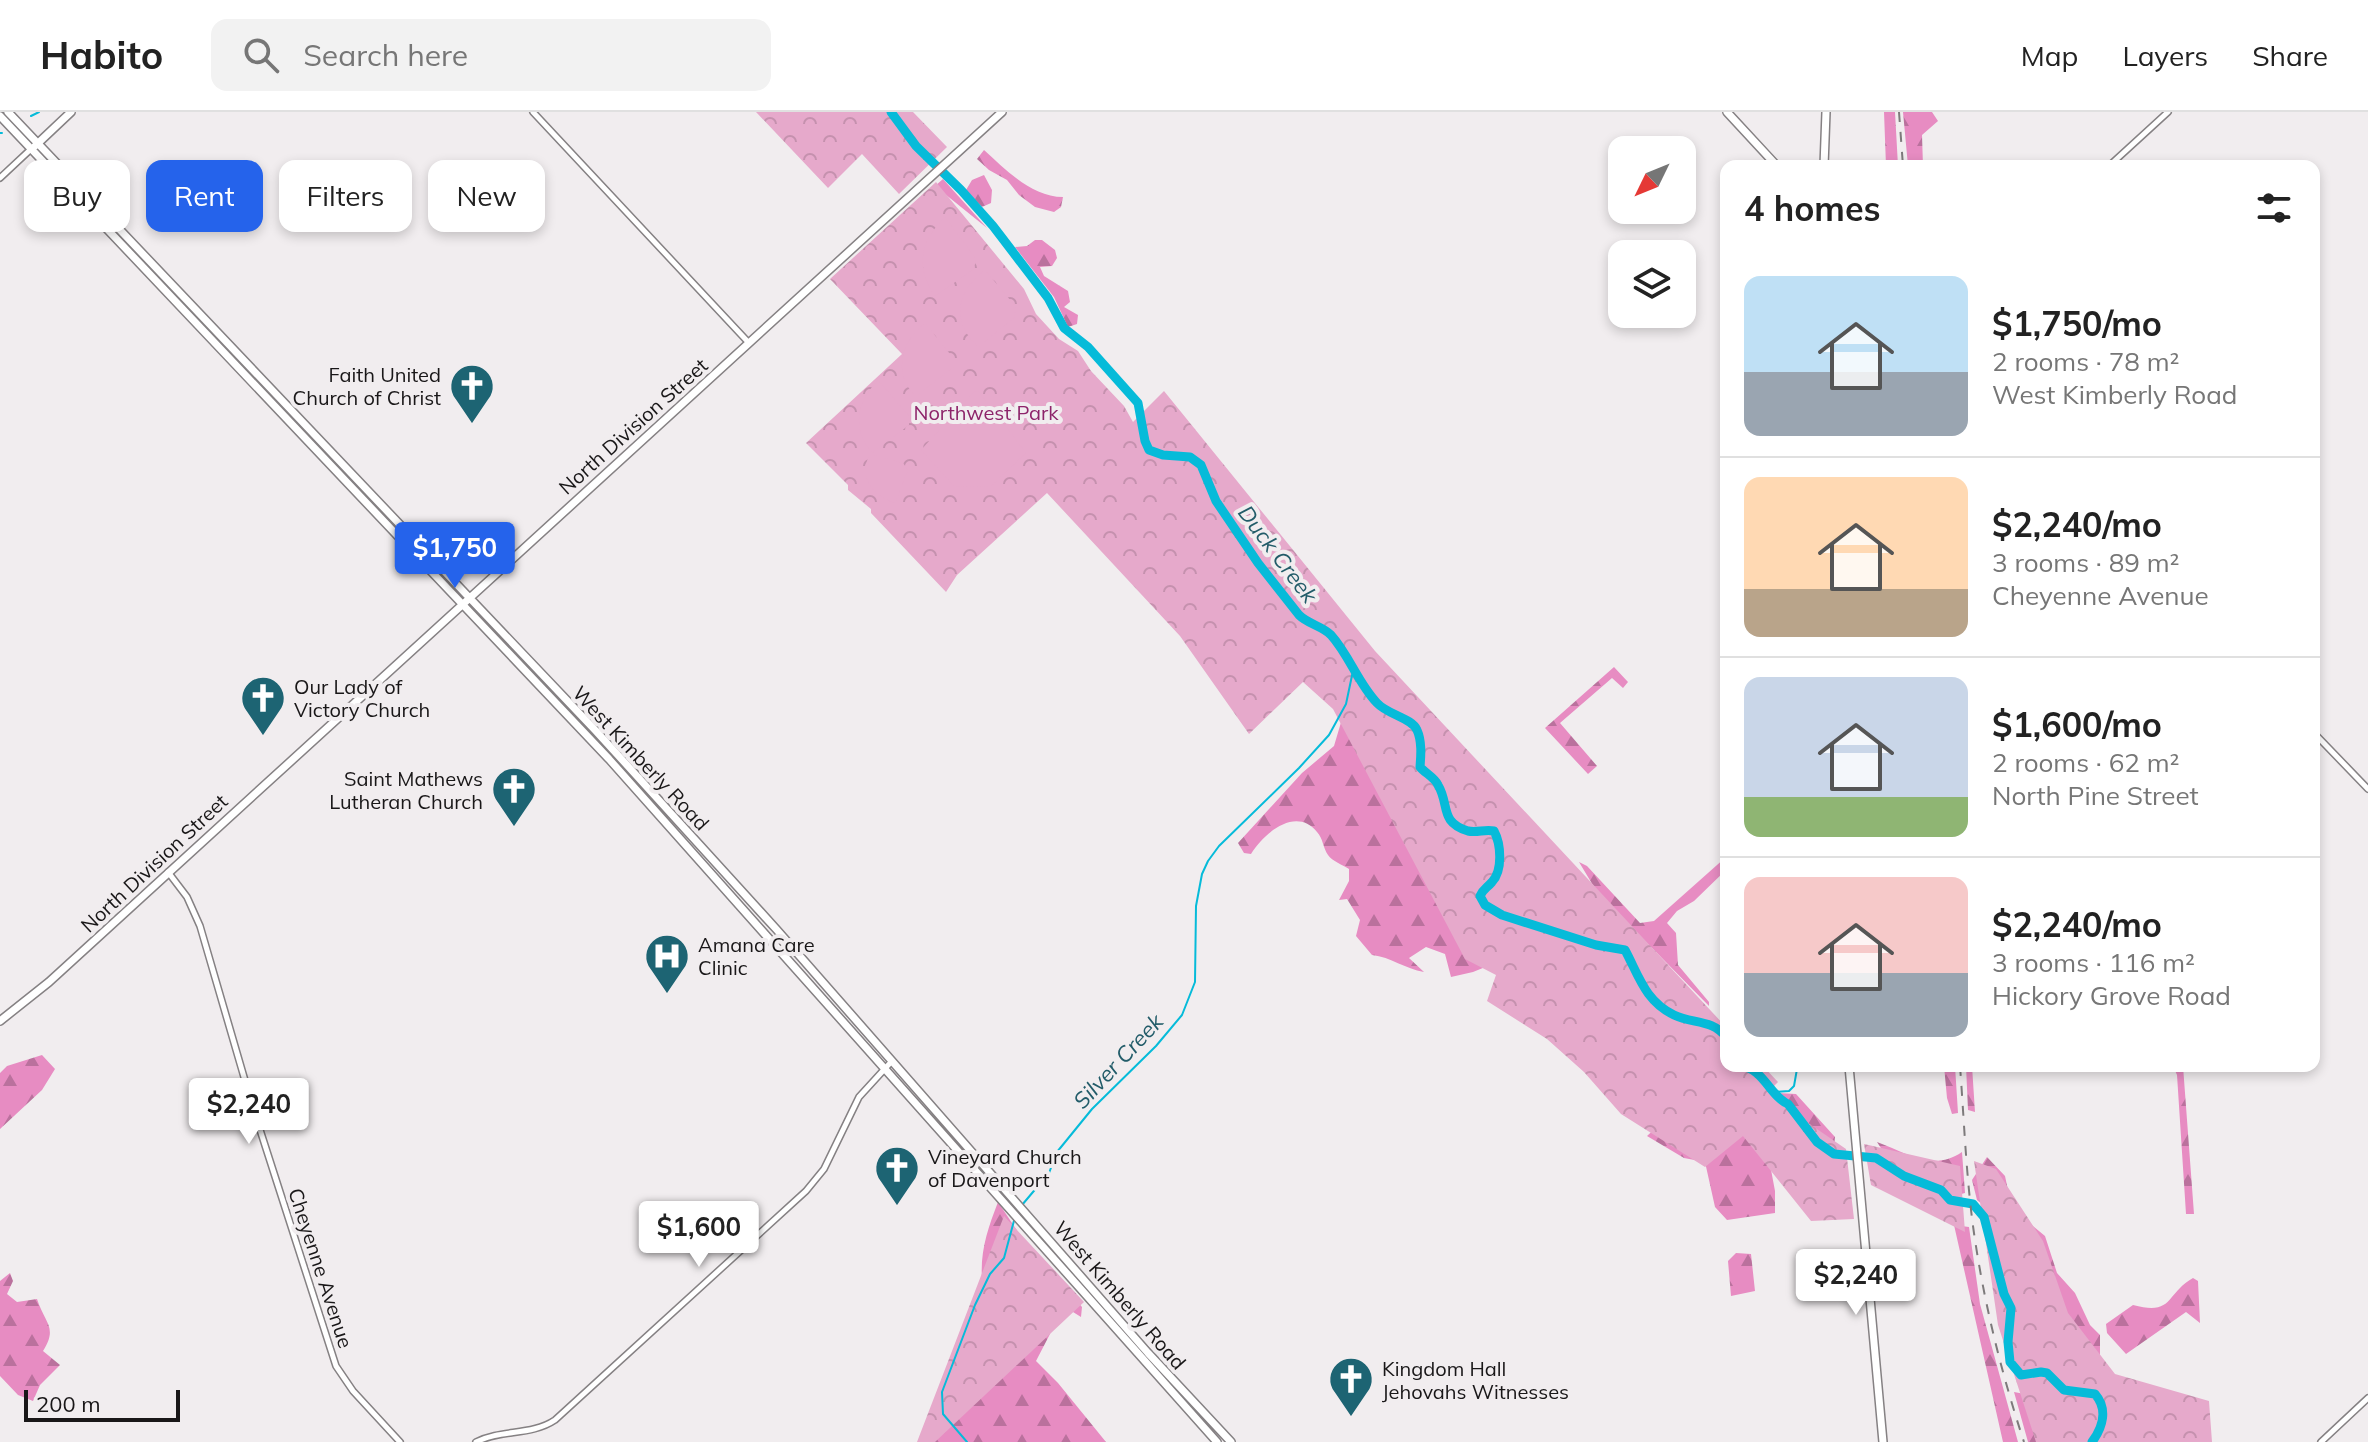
<!DOCTYPE html>
<html lang="en">
<head>
<meta charset="utf-8">
<style>
  body { margin:0; font-family:Mulish,sans-serif; background:#f2f2f2; color:#222; height:100vh; display:flex; flex-direction:column; font-size:30px; white-space:nowrap }
  * { box-sizing:border-box; margin:0 }
  p { font-size:26px; color:#767676 }
  .icon { flex:none; width:44px; height:44px; fill:none; stroke:currentColor; stroke-width:2; stroke-linecap:round; stroke-linejoin:round }
  .map { position:relative; flex:1; overflow:hidden }
  .panel { position:absolute; left:1720px; top:48px; width:600px; height:912px; display:flex; flex-direction:column; background:#fff; border-radius:16px; box-shadow:0 4px 12px #0003 }
  .panel>* { flex:none }
  .top-card { position:absolute; left:24px; top:48px; width:760px; height:72px; display:flex; gap:16px }
  .needle { width:52px; rotate:227deg }
  .controls { position:absolute; left:1608px; top:24px; display:grid; gap:16px }
  .controls a { display:grid; place-items:center; width:88px; height:88px; border-radius:16px; background:#fff; box-shadow:0 4px 12px #0003; font-size:40px }
  .scale { position:absolute; left:24px; bottom:20px; width:156px; box-sizing:border-box; padding-left:8px; border:4px solid #191718; border-top:0; font-size:22px; line-height:28px; white-space:nowrap; color:#191718; -webkit-text-stroke:6px #f1edef; paint-order:stroke }
  .price { position:absolute; translate:-50% -68px; padding:0 18px; border-radius:8px; background:#fff; color:#222; font-size:26px; line-height:52px; filter:drop-shadow(0 2px 4px #0008) }
  .price::after { content:''; position:absolute; left:50%; top:48px; width:24px; height:18px; margin-left:-12px; background:inherit; clip-path:polygon(0 0,100% 0,50% 100%) }
  .price.current { background:#2563eb; color:#fff }
  ul { padding:0; list-style:none }
  li { display:flex; align-items:center; gap:24px; height:200px; padding:0 24px }
  li+li { border-top:2px solid #e0e0e0 }
  li span { display:grid; place-items:center; flex:none; width:224px; height:160px; border-radius:16px; color:#555 }
  li>.icon { margin-inline-start:auto }
  span .icon { width:96px; height:96px; fill:#fffc; stroke-width:1 }
  li b { font-size:34px }
  h2 { display:flex; justify-content:space-between; align-items:center; height:96px; padding:0 24px; font-size:34px }
  .tag { padding:0 28px; border-radius:16px; background:#fff; box-shadow:0 4px 12px #0003; font-size:28px; line-height:72px }
  .tag.current { background:#2563eb; color:#fff }
  header { display:flex; align-items:center; gap:48px; box-sizing:border-box; height:112px; padding:0 40px; background:#fff; border-bottom:2px solid #e0e0e0 }
  header strong { font-size:38px }
  nav { display:flex; gap:44px; margin-inline-start:auto; font-size:28px }
  .search { width:560px; height:72px; background:#f2f2f2; display:flex; align-items:center; gap:20px; box-sizing:border-box; padding:0 28px; border-radius:16px; color:#767676; font-size:30px }
  .map>svg:first-child { display:block }
  .forest { fill:url(#forest-firs) }
  .park { fill:url(#park-crowns) }
  .pitch { fill:#e6a9cb }
  .lines { fill:none; stroke-linecap:round; stroke-linejoin:round }
  .stream { stroke:#06bbd9; stroke-width:2 }
  .river { stroke:#06bbd9; stroke-width:9 }
  .minor-casing { stroke:#858183; stroke-width:8 }
  .major-casing { stroke:#858183; stroke-width:10 }
  .minor { stroke:#fff; stroke-width:5 }
  .major { stroke:#fff; stroke-width:7 }
  .rail { stroke:#7d7a7b; stroke-width:2; stroke-dasharray:10 10; stroke-linecap:butt }
  .labels { text-anchor:middle; dominant-baseline:central; stroke-width:8; stroke-linejoin:round; paint-order:stroke }
  .poi-label { font-size:20px; fill:#191718; stroke:#f1edef; text-anchor:start }
  .park-label { font-size:20px; fill:#8d246a; stroke:#f1edef }
  .street-label { font-size:20px; fill:#191718; stroke:#f1edef }
  .water-label { font-size:22px; font-style:italic; fill:#225c69; stroke:#f1edef }
</style>
</head>
<body>
<header>
<strong>Habito</strong>
<div class="search"><svg class="icon" aria-label="search" viewBox="0 0 24 24"><circle cx="10" cy="10" r="6"/><path d="M15 15l6 6"/></svg>Search here</div>
<nav><a>Map</a><a>Layers</a><a>Share</a></nav>
</header>
<div class="map">
<svg width="2368" height="1330" viewBox="0 0 2368 1330">
  <defs>
    <pattern id="forest-firs" width="22" height="20" patternUnits="userSpaceOnUse" patternTransform="scale(2)"><rect width="22" height="20" fill="#e78cc2"/><path d="M5 1l3.5 6h-7zM16 11l3.5 6h-7z" fill="#ba719d"/></pattern>
    <pattern id="park-crowns" width="20" height="18" patternUnits="userSpaceOnUse" patternTransform="scale(2)"><rect width="20" height="18" fill="#e6a9cb"/><path d="M2 6a3 3 0 1 1 6 0M12 15a3 3 0 1 1 6 0" fill="none" stroke="#c591ae"/></pattern>
  </defs>
  <rect width="100%" height="100%" fill="#f1edef"/>
  <path class="forest" d="M1884,0H1895L1898,54H1886Z
    M1903,0H1932L1938,9L1922,23L1923,54H1908Z
    M984,38C1006,58 1032,85 1063,85L1061,95L1054,100L1035,95L1019,83L1007,68L989,58L977,47Z
    M984,63L992,78L991,91L982,95L966,78L972,68Z
    M943,67L987,116L935,74Z
    M1035,128H1042L1055,138L1057,146L1052,154L1040,155L1044,164L1068,179L1070,190L1064,195L1078,203L1077,212L1068,215L1054,185L1015,135L1027,134Z
    M1614,555L1628,570L1623,576L1612,566L1560,611L1597,654L1588,662L1545,616Z
    M1342,607L1505,847L1473,860L1451,865L1445,842L1426,835L1409,846L1424,860C1405,857 1391,845 1372,843L1356,824L1360,808L1347,787L1339,788L1349,769V757C1343,753 1332,749 1328,743C1323,736 1323,726 1317,720C1296,694 1264,721 1251,742L1244,741L1238,731L1302,661L1334,634Z
    M1726,745V758L1694,789L1677,799L1667,811L1676,821L1678,853L1709,890V894L1597,780L1579,750L1587,754L1640,811L1654,809Z
    M1553,851L1769,1047L1775,1079V1101L1727,1108L1715,1095L1705,1050L1684,1046L1647,1024L1663,1009Z
    M42,943L55,957L42,978L0,1017V961L7,954Z
    M1944,954H1955L1958,1001L1952,1002L1947,986Z
    M1966,954H1972L1975,1000L1968,998Z
    M2173,954H2183L2194,1102H2186L2177,963Z
    M1778,981L1796,982L1835,1025L1834,1035L1805,1011L1791,992L1775,985Z
    M1877,1030C1907,1041 1933,1060 1962,1040L1965,1081L1954,1084L1888,1047Z
    M1987,1045L2005,1064L2012,1097L2045,1124L2057,1161L2075,1181L2090,1213L2100,1223V1250L1989,1098L1977,1088L1972,1068Z
    M998,1090L1018,1120L1082,1195L1081,1205L1065,1195L1055,1200L1050,1222L1036,1249L1058,1271L1106,1330H929L982,1167C980,1139 988,1116 998,1090Z
    M1954,1113L1969,1115L1980,1192L2018,1330H2003Z
    M1736,1141L1751,1142L1755,1179L1731,1184L1728,1149Z
    M10,1161L13,1169L7,1182L17,1190L37,1187C45,1212 58,1215 43,1239L60,1253L40,1273L33,1289L18,1283L0,1264V1169Z
    M2193,1166L2198,1169L2200,1211L2186,1200L2126,1242L2107,1221L2106,1212L2133,1193C2174,1204 2165,1182 2193,1166Z
    M2014,1280L2030,1283L2060,1330H2028Z"/>
  <path class="park" d="M756,0H913L947,35L899,82L862,42L828,76Z
    M936,70L1024,177L1036,202L1059,227L1078,239L1091,259L1124,294L1133,310L1164,279L1375,539L1726,915V954H1763L1778,970L1768,980L1776,989L1846,1037L1854,1107L1811,1109L1743,1024L1705,1055L1621,1002L1584,960L1547,927L1487,889L1496,863L1465,847L1333,597L1303,570L1249,622L1180,524L1047,381L957,463L946,480L871,401V397L848,378V373L806,331L902,242L830,167Z
    M1864,1032L1960,1054L1965,1120L1871,1073Z
    M1974,1049L1996,1057L2043,1129L2068,1201L2115,1262L2209,1289L2212,1330H2036L1998,1213Z
    M1004,1104L1084,1190L935,1330H917Z"/>
  <path class="pitch" d="M945,105L976,147L974,157L935,184C915,155 920,129 945,105Z
    M985,158L1016,195L1014,206L978,235C951,209 956,180 985,158Z
    M925,211L954,247V255L916,284C892,263 901,229 925,211Z
    M878,268L909,304V313L872,341C851,316 857,290 878,268Z
    M975,279L979,280L1026,341L990,375L954,374L921,338Z
    M870,342L903,351L908,358L895,391C873,384 857,365 870,342Z"/>
  <g class="lines">
    <path class="stream" d="M31,4L39,0
      M0,21H2
      M1773,980L1789,979L1794,974L1797,957L1801,954
      M1022,1093L1049,1061L1057,1040L1092,997L1156,934L1182,903L1195,870L1196,794L1202,762L1208,749L1219,734L1299,656L1329,623L1346,592L1354,554
      M967,1330L943,1302L942,1280L975,1193L990,1162L1004,1146L1015,1105"/>
    <path class="river" d="M891,0L916,34L961,78L993,114L1048,186L1064,216L1088,235L1138,291L1145,329L1149,338L1163,343L1190,345L1201,353L1216,389L1258,451L1299,503C1308,512 1322,514 1331,523C1349,543 1358,571 1377,591C1388,603 1412,606 1417,618C1422,629 1421,643 1420,655C1425,661 1435,666 1438,673C1450,693 1439,710 1468,719C1477,721 1485,717 1494,719C1501,732 1503,758 1492,770C1487,776 1483,777 1480,784L1485,793L1502,803L1596,833L1625,838C1639,864 1645,889 1674,903C1693,912 1712,907 1726,925
      M1741,954C1764,957 1769,983 1788,992L1817,1030L1834,1042L1876,1046L1904,1064L1941,1078L1950,1088L1973,1092L1984,1105L2004,1182L2011,1196L2008,1230L2010,1250L2021,1263L2041,1260L2047,1261L2064,1278L2095,1282C2108,1297 2103,1315 2092,1330"/>
    <g class="minor-casing">
      <path id="minor" d="M533,0L749,231
        M2109,54L2168,0
        M0,66L31,37
        M2314,621L2368,677
        M168,760L187,785L200,814L253,996L336,1254L353,1279L400,1330
        M476,1330C502,1317 531,1324 555,1308L806,1079L824,1057L859,985L891,950
        M2321,1330L2368,1286"/>
    </g>
    <g class="major-casing">
      <path id="major" d="M8,0L595,618L777,818L1148,1241L1231,1330
        M1727,0L1777,54
        M0,4L609,647L1217,1330
        M35,34L71,0
        M1824,54L1826,0
        M0,909L49,870L1002,0
        M1849,954L1883,1330"/>
    </g>
    <use href="#minor" class="minor"/>
    <use href="#major" class="major"/>
    <path class="rail" d="M1899,0L1903,54
      M1960,954C1964,1007 1966,1061 1973,1114C1983,1187 2001,1260 2024,1330"/>
  </g>
  <defs>
    <g id="church-pin" transform="scale(2.3)"><path d="M0 17L-7.5 6A9.5 9.5 0 1 1 7.5 6Z" fill="#1d6473" stroke="#f1edef"/><path d="M-1.2-6h2.4v3.5h3.3v2.4h-3.3V6h-2.4V-.1h-3.3v-2.4h3.3Z" fill="#fff"/></g>
    <g id="hospital-pin" transform="scale(2.3)"><path d="M0 17L-7.5 6A9.5 9.5 0 1 1 7.5 6Z" fill="#1d6473" stroke="#f1edef"/><path d="M-5-5h3v3.5h4V-5h3V5h-3V1.5h-4V5h-3Z" fill="#fff"/></g>
  </defs>
  <g fill-rule="evenodd">
    <use href="#church-pin" x="472" y="274"/>
    <use href="#church-pin" x="263" y="586"/>
    <use href="#church-pin" x="514" y="677"/>
    <use href="#hospital-pin" x="667" y="844"/>
    <use href="#church-pin" x="897" y="1056"/>
    <use href="#church-pin" x="1351" y="1267"/>
  </g>
  <g class="labels">
    <g class="poi-label">
      <text x="441" y="262" text-anchor="end">Faith United<tspan x="441" dy="23">Church of Christ</tspan></text>
      <text x="294" y="574">Our Lady of<tspan x="294" dy="23">Victory Church</tspan></text>
      <text x="483" y="666" text-anchor="end">Saint Mathews<tspan x="483" dy="23">Lutheran Church</tspan></text>
      <text x="698" y="832">Amana Care<tspan x="698" dy="23">Clinic</tspan></text>
      <text x="928" y="1044">Vineyard Church<tspan x="928" dy="23">of Davenport</tspan></text>
      <text x="1382" y="1256">Kingdom Hall<tspan x="1382" dy="23">Jehovahs Witnesses</tspan></text>
    </g>
    <g class="park-label">
      <text x="986" y="300">Northwest Park</text>
    </g>
    <g class="street-label">
      <text transform="translate(633 314) rotate(-42)">North Division Street</text>
      <text transform="translate(641 646) rotate(47)">West Kimberly Road</text>
      <text transform="translate(154 751) rotate(-43)">North Division Street</text>
      <text transform="translate(321 1156) rotate(72)">Cheyenne Avenue</text>
      <text transform="translate(1120 1183) rotate(49)">West Kimberly Road</text>
    </g>
    <g class="water-label">
      <text transform="translate(1278 442) rotate(53)">Duck Creek</text>
      <text transform="translate(1118 949) rotate(-47)">Silver Creek</text>
    </g>
  </g>
</svg>
<div class="controls">
<a><svg class="needle" viewBox="-14 -14 28 28"><path d="M0-13l5 13h-10z" fill="#e53935"/><path d="M0 13l5-13h-10z" fill="#767676"/></svg></a>
<a><svg class="icon" aria-label="layers" viewBox="0 0 24 24"><path d="M12 4l9 5-9 5-9-5zM3 14l9 5 9-5"/></svg></a>
</div>
<div class="scale">200 m</div>
<b class="price current" style="left:455px;top:478px">$1,750</b>
<b class="price" style="left:249px;top:1034px">$2,240</b>
<b class="price" style="left:699px;top:1157px">$1,600</b>
<b class="price" style="left:1856px;top:1205px">$2,240</b>
<div class="top-card">
<a class="tag">Buy</a>
<a class="tag current">Rent</a>
<a class="tag">Filters</a>
<a class="tag">New</a>
</div>
<section class="panel">
<h2>4 homes<svg class="icon" aria-label="filters" viewBox="0 0 24 24"><path d="M4 7h16M4 17h16"/><circle cx="9" cy="7" r="2"/><circle cx="15" cy="17" r="2"/></svg></h2>
<ul>
<li><span style="background:linear-gradient(#bfe0f5 60%,#9aa5b1 0)"><svg class="icon" aria-label="home" viewBox="0 0 24 24"><path d="M3 11l9-7 9 7M6 9v11h12V9"/></svg></span><div><b>$1,750/mo</b><p>2 rooms · 78 m²</p><p>West Kimberly Road</p></div></li>
<li><span style="background:linear-gradient(#ffd9b3 70%,#b9a48a 0)"><svg class="icon" aria-label="home" viewBox="0 0 24 24"><path d="M3 11l9-7 9 7M6 9v11h12V9"/></svg></span><div><b>$2,240/mo</b><p>3 rooms · 89 m²</p><p>Cheyenne Avenue</p></div></li>
<li><span style="background:linear-gradient(#c9d6e8 75%,#8fb573 0)"><svg class="icon" aria-label="home" viewBox="0 0 24 24"><path d="M3 11l9-7 9 7M6 9v11h12V9"/></svg></span><div><b>$1,600/mo</b><p>2 rooms · 62 m²</p><p>North Pine Street</p></div></li>
<li><span style="background:linear-gradient(#f6c9c9 60%,#9aa5b1 0)"><svg class="icon" aria-label="home" viewBox="0 0 24 24"><path d="M3 11l9-7 9 7M6 9v11h12V9"/></svg></span><div><b>$2,240/mo</b><p>3 rooms · 116 m²</p><p>Hickory Grove Road</p></div></li>
</ul>
</section>
</div>
</body>
</html>
